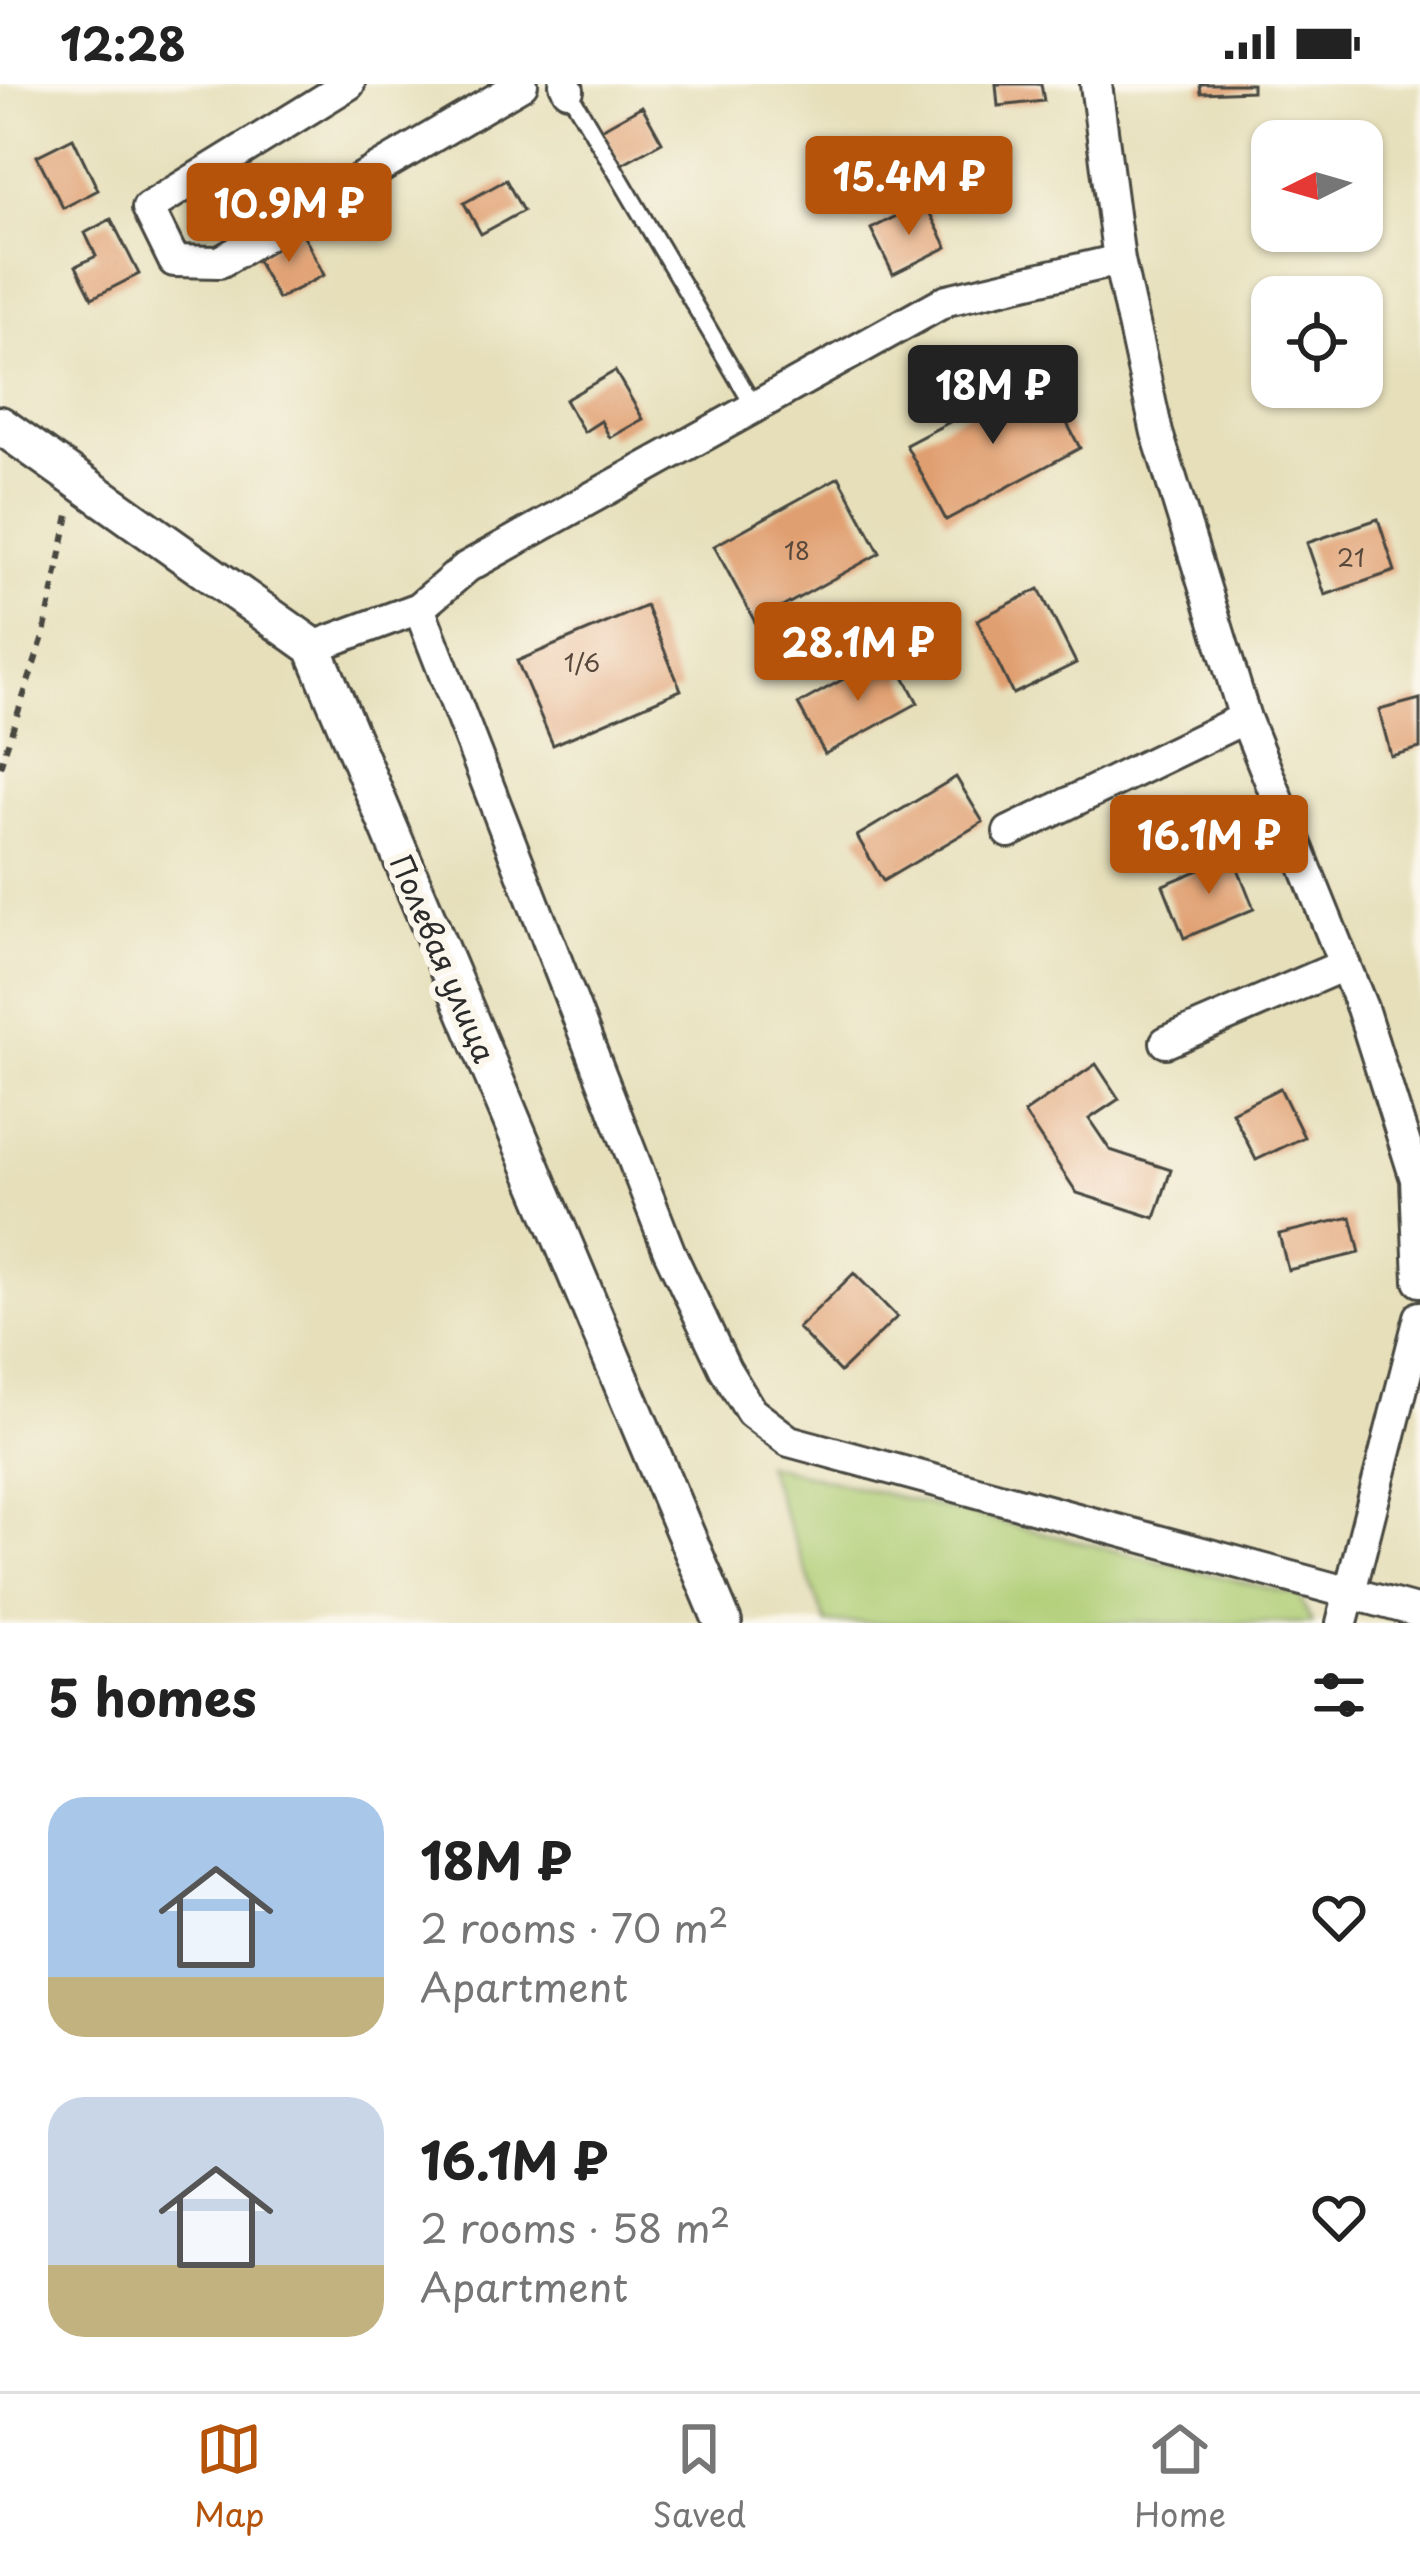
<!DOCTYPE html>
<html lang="en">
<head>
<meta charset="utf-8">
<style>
  body { margin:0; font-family:"Playpen Sans",sans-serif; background:#f2f2f2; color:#222; height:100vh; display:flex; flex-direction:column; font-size:45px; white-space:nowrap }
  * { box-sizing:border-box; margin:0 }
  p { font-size:39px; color:#767676 }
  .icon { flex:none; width:66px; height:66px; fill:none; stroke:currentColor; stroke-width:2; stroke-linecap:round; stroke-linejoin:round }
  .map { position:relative; height:1539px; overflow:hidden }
  .panel { display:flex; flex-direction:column; background:#fff; flex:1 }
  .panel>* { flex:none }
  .needle { width:78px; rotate:265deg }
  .buttons { position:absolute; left:1251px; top:36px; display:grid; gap:24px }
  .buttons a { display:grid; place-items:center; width:132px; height:132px; border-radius:24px; background:#fff; box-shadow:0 3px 9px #0004; font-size:60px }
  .price { position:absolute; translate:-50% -102px; padding:0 27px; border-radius:12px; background:#b45309; color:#fff; font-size:39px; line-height:78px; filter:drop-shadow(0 3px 6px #0008) }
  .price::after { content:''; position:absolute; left:50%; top:72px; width:36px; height:27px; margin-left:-18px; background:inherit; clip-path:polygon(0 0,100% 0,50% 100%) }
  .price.active { background:#222; color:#fff }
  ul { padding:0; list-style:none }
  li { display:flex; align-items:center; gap:36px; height:300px; padding:0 48px }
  li span { display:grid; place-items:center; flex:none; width:336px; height:240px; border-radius:36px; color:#555 }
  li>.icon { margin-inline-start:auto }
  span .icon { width:144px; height:144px; fill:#fffc; stroke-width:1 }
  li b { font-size:51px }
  h2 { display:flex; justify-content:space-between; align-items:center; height:144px; padding:0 48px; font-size:51px }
  .status { display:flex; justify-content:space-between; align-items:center; height:84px; padding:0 60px; background:#fff; direction:ltr }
  .status svg { height:33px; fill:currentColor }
  .menu { display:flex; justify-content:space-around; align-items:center; height:168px; border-top:3px solid #e0e0e0; background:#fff; font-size:33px; color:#767676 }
  .menu a { display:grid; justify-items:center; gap:6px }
  .menu .active { color:#b45309 }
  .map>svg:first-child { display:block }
  .green { fill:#afcd74; stroke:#6d7c50; stroke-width:3 }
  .building { fill:#e09f70 }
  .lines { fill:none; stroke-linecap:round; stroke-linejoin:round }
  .service-casing { stroke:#474640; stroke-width:21 }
  .minor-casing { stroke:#474640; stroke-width:36 }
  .tertiary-casing { stroke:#474640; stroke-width:42 }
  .path { stroke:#474640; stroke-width:6; stroke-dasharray:9 9; stroke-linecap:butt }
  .service { stroke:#fff; stroke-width:15 }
  .minor { stroke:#fff; stroke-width:30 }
  .tertiary { stroke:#fff; stroke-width:36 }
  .labels { text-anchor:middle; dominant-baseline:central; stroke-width:12; stroke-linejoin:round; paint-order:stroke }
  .number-label { font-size:24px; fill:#58483c }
  .street-label { font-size:30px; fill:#2b2b2b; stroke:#fbf7ec }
</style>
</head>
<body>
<div class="status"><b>12:28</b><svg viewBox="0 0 49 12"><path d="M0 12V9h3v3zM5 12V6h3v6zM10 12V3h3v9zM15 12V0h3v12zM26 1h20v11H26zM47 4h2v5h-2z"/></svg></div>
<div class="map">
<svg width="1420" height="1539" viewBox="0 0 1420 1539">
  <rect width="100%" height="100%" fill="#fbf7ec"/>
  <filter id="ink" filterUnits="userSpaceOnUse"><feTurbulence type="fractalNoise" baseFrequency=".00833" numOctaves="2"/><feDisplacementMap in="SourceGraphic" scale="24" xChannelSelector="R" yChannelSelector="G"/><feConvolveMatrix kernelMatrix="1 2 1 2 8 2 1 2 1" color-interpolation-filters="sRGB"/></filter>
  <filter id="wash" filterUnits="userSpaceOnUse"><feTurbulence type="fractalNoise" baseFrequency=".004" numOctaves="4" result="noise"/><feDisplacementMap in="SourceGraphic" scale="48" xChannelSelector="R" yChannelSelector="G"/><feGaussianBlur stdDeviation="2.7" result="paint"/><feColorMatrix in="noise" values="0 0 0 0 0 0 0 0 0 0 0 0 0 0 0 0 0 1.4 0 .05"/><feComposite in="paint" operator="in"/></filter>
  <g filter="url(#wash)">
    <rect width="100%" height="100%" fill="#e6dfba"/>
    <path class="green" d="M765,1380L1299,1512L1312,1539H826Z"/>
    <g id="blocks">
      <path class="building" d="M996,0H1041L1044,17L998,22Z
        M1200,0H1252V7L1201,9Z
        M642,22L662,58L620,81L601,45Z
        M73,54L98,106L63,124L37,72Z
        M506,96L523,127L481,150L464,119Z
        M924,118L947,163L893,190L871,145Z
        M111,135L139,190L92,214L76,182L96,172L85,149Z
        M301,146L324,191L278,215L254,171Z
        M615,287L643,335L610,354L601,337L584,348L565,316Z
        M1041,290L1080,364L946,436L906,361Z
        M839,393L880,469L755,538L714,462Z
        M1378,435L1395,487L1325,511L1307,459Z
        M1039,505L1076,579L1013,610L977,536Z
        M646,522L681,606L553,661L517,577Z
        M891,569L918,619L825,670L798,620Z
        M1420,615V664L1391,672L1379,626Z
        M956,693L983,738L883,797L857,752Z
        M1233,772L1254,825L1184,854L1163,801Z
        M1096,980L1119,1015L1089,1035L1110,1066L1171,1086L1155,1134L1077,1109L1024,1029Z
        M1280,1004L1304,1053L1256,1076L1232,1028Z
        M1351,1133L1360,1169L1288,1186L1279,1150Z
        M854,1189L897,1233L840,1288L798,1244Z"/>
    </g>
  </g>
  <g filter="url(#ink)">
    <use href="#blocks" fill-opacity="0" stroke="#474640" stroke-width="3"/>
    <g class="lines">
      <g class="service-casing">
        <path id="service" d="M568,6L756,326"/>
      </g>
      <g class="minor-casing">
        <path id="minor" d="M349,0L148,124L174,177L220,178L522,0
          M565,0L568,6
          M1096,0L1119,176L1157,349L1245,634L1362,924L1416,1095L1420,1197
          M419,524L669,1167L725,1285L751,1328L789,1357L1420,1528
          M313,563L419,524L467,483L947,216L1119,176
          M1009,748L1245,634
          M1166,958L1344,881
          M1342,1539L1420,1233"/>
      </g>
      <g class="tertiary-casing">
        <path id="tertiary" d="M0,341L313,563L723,1539"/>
      </g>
      <path class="path" d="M0,683L44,550L70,426"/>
      <use href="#service" class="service"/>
      <use href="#minor" class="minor"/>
      <use href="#tertiary" class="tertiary"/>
    </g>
  </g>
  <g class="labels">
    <g class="number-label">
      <text x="797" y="466">18</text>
      <text x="1351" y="473">21</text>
      <text x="582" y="578">1/6</text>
    </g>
    <g class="street-label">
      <text transform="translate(444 874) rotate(67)">Полевая улица</text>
    </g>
  </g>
</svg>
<div class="buttons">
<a><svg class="needle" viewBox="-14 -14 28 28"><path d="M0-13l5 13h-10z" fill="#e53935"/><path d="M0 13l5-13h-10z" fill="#767676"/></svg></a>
<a><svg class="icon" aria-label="locate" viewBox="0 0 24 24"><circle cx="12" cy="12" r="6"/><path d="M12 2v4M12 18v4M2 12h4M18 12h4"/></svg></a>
</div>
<b class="price" style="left:909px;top:154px">15.4M ₽</b>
<b class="price" style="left:289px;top:181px">10.9M ₽</b>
<b class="price active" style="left:993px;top:363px">18M ₽</b>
<b class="price" style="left:858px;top:620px">28.1M ₽</b>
<b class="price" style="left:1209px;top:813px">16.1M ₽</b>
</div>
<section class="panel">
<h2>5 homes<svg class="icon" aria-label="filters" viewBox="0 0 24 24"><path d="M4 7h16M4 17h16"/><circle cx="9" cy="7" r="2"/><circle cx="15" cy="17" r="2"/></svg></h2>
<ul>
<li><span style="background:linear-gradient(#a9c7e8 75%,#c2b280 0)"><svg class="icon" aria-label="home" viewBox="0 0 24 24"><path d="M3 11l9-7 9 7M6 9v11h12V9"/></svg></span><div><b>18M ₽</b><p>2 rooms · 70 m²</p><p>Apartment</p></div><svg class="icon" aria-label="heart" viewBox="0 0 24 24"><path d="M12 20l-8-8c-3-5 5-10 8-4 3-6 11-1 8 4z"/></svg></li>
<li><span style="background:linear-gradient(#c9d6e8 70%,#c2b280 0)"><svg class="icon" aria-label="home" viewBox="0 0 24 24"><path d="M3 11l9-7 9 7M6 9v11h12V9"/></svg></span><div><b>16.1M ₽</b><p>2 rooms · 58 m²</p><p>Apartment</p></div><svg class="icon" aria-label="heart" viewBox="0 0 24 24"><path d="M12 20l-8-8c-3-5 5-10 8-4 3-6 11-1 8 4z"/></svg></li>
</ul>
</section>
<nav class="menu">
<a class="active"><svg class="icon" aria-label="map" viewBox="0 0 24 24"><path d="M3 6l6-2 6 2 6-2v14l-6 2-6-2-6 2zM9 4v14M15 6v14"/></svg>Map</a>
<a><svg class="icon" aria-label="saved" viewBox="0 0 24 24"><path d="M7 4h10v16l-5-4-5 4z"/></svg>Saved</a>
<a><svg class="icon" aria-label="home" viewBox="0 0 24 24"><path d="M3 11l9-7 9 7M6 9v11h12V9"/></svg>Home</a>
</nav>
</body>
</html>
